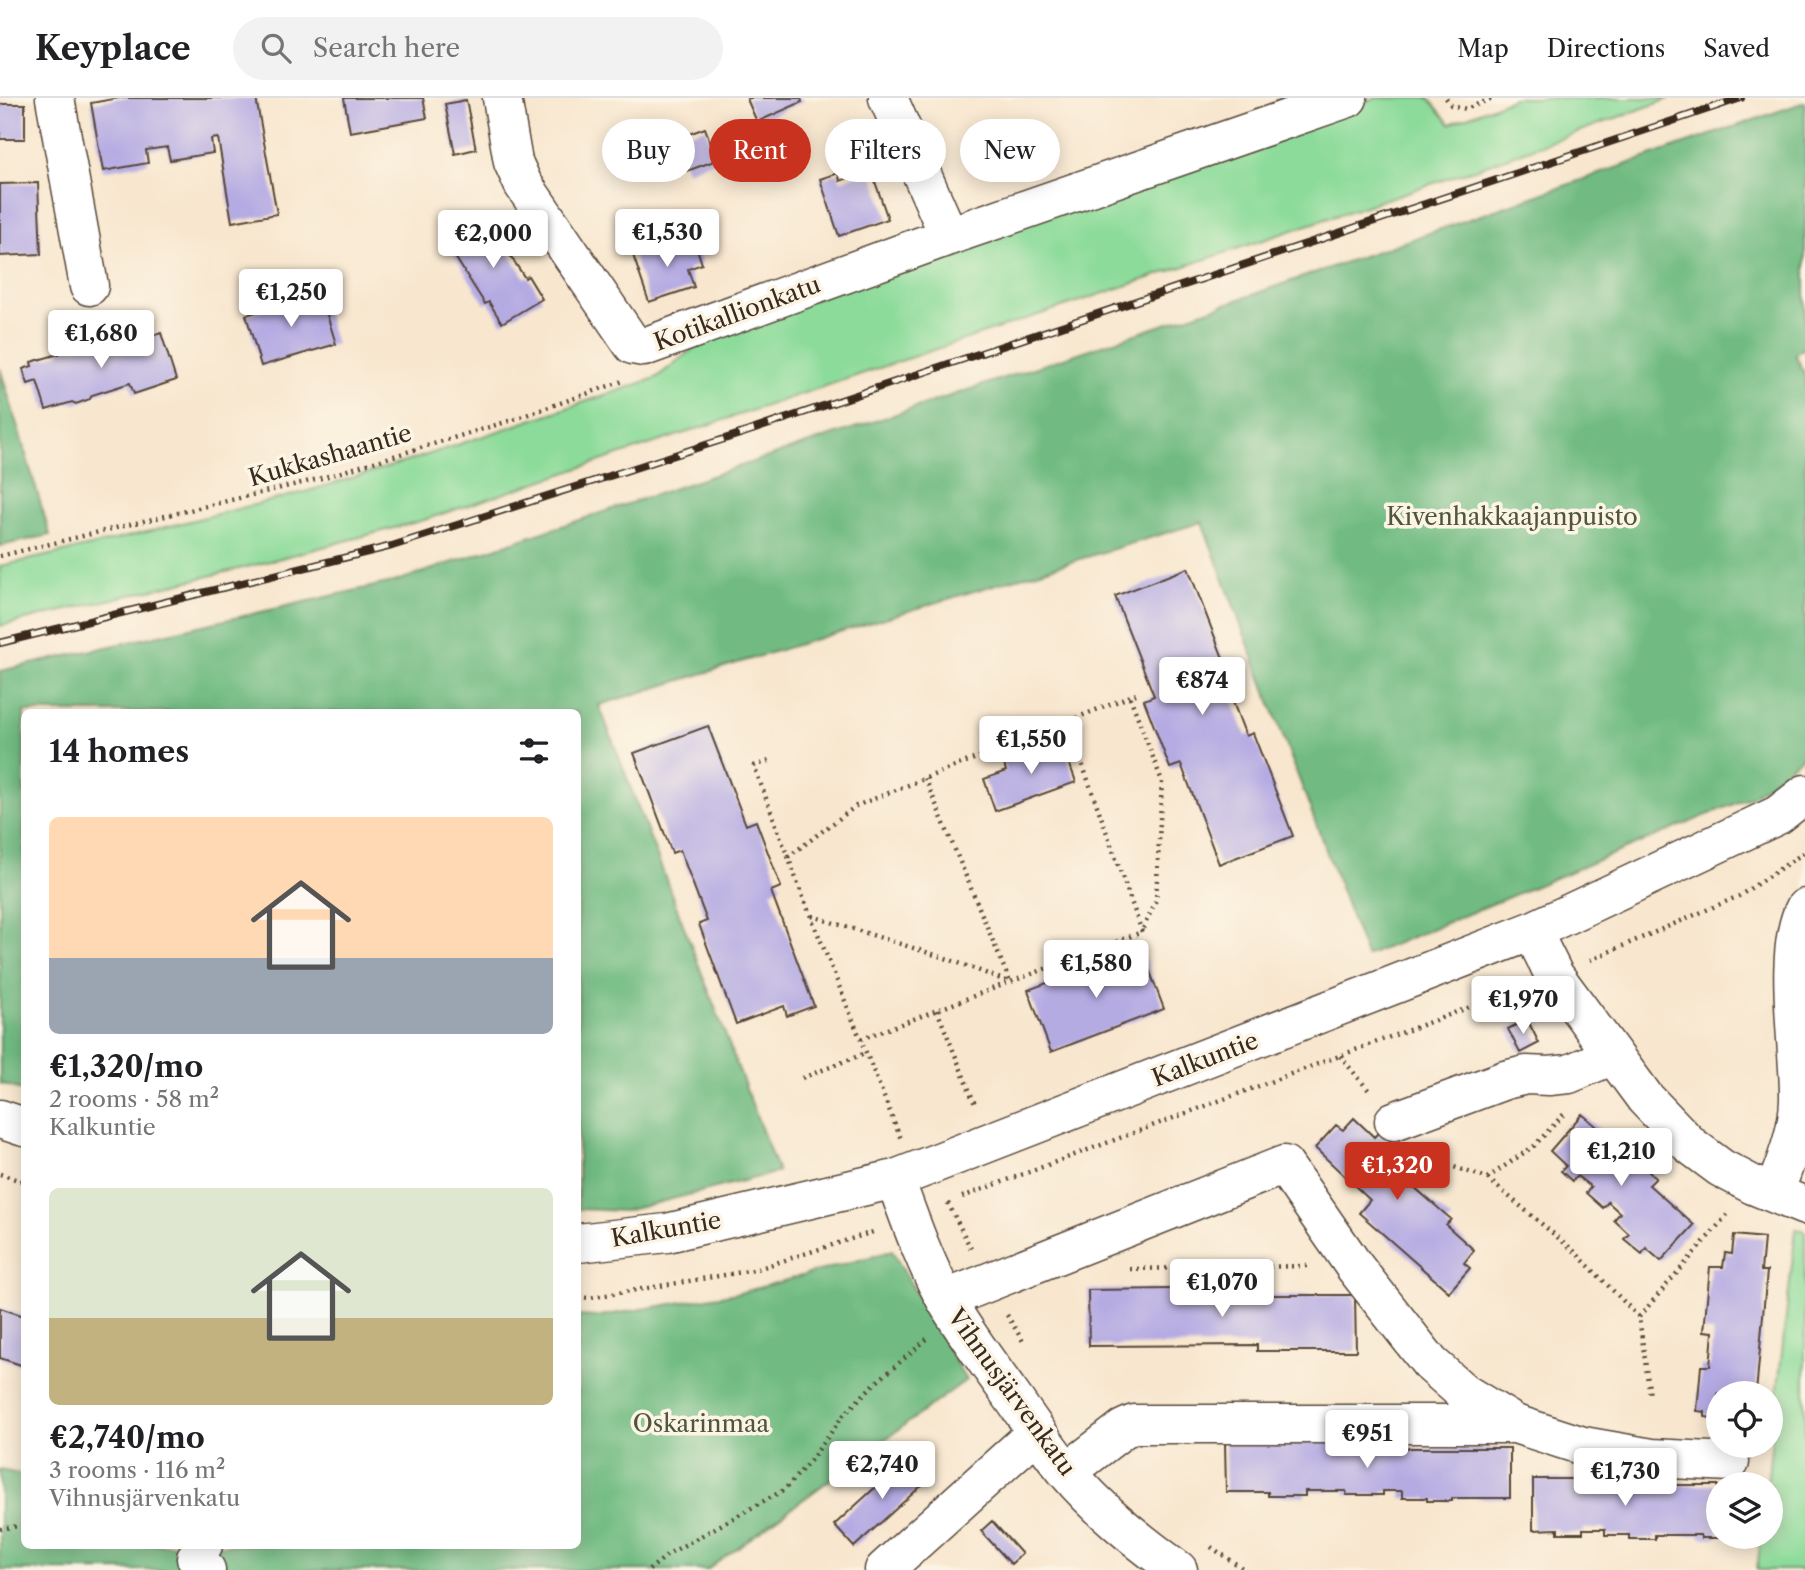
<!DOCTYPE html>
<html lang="en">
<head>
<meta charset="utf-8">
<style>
  body { margin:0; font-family:"Libre Caslon Text",serif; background:#f2f2f2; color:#202124; height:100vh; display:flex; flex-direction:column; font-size:26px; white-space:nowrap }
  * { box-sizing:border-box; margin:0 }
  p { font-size:23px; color:#757577 }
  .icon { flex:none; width:38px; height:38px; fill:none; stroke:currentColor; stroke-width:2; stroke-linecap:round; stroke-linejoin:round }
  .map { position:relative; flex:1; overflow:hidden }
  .panel { position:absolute; left:21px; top:611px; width:560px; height:840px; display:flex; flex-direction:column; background:#fff; border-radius:10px; box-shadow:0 4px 18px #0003 }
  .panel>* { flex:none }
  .guide { position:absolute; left:602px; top:21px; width:665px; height:63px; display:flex; gap:14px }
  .buttons { position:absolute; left:1706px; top:1283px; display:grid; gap:14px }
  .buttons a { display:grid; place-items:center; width:77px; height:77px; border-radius:50%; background:#fff; box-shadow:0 4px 18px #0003; font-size:35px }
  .price { position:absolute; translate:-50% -60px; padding:0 16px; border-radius:7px; background:#fff; color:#222; font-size:23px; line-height:46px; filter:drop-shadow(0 2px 4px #0008) }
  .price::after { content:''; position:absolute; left:50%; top:42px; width:21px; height:16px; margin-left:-10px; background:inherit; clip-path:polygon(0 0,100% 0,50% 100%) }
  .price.current { background:#c8321e; color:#fff }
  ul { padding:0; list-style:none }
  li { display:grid; align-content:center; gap:14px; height:371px; padding:0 28px }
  li span { display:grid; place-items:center; height:217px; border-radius:10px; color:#555 }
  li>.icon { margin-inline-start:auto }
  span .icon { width:126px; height:126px; fill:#fffc; stroke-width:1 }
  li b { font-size:30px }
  h2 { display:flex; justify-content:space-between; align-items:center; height:84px; padding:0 28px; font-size:30px }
  .tag { padding:0 24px; border-radius:32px; background:#fff; box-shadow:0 4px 18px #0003; font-size:24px; line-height:63px }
  .tag.current { background:#c8321e; color:#fff }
  header { display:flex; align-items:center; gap:42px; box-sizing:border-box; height:98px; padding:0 35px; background:#fff; border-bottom:2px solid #e0e0e0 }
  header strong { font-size:33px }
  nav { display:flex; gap:38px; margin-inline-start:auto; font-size:24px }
  .search { width:490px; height:63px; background:#f2f2f2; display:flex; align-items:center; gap:18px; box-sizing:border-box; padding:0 24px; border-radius:38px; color:#757577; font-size:26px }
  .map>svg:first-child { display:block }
  .green { fill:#8cdb9a; stroke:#64825c; stroke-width:2 }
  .forest { fill:#71bb82; stroke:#567250; stroke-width:2 }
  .building { fill:#b5abe3 }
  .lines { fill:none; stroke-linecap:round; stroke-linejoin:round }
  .minor-casing { stroke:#574638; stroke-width:41 }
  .path { stroke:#574638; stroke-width:4.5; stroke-dasharray:2 5; stroke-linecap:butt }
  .minor { stroke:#fff; stroke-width:38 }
  .rail-casing { stroke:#3b2a1e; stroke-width:8 }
  .rail { stroke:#fcf5e5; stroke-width:5; stroke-dasharray:16; stroke-linecap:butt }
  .labels { text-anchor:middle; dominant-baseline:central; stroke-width:7; stroke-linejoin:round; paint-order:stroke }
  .street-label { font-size:24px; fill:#3b2a1e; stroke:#fcf5e5 }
  .park-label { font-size:24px; fill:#4f563d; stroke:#fcf5e5 }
</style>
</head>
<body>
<header>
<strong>Keyplace</strong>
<div class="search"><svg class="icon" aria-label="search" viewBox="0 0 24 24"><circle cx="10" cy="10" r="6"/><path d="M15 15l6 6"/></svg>Search here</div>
<nav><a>Map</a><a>Directions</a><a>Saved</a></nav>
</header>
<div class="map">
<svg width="1805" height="1472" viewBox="0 0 1805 1472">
  <rect width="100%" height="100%" fill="#fcf5e5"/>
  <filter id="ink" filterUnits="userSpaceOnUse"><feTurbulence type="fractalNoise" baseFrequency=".0143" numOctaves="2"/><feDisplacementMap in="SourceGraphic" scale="14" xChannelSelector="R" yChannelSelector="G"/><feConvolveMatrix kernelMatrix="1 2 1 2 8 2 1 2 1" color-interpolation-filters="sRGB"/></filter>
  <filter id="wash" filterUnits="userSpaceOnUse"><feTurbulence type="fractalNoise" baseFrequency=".00686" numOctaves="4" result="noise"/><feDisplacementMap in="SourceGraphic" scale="28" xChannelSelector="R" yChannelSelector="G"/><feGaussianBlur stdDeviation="1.57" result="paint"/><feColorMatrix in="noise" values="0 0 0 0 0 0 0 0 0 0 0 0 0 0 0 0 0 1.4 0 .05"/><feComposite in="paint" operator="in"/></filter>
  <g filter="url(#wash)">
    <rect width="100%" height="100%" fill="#f8e6ce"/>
    <path class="green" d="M1374,0H1429L1450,26L1514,0H1671L1467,74L424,422L251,468L0,528V468L91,448L305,394L418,360L656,280L703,243L972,141Z
      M1796,1131L1805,1133V1442L1802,1472H1757L1761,1439L1771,1438V1386H1767Z"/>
    <path class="forest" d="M1805,4V250L1795,256L1805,277V657L1751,699L1366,858L1202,424L599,607L778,1074L625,1113L578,1111V614H24V993L0,985V573L397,483L1237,202Z
      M0,270L50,437L0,448Z
      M892,1153L966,1282L707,1472H0V1372L24,1377V1447H578V1218L595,1219L743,1194Z"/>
    <g id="blocks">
      <path class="building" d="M119,0H256L277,116L232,124L218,40L211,41L213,55L170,62L167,49L146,52L148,65L103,73L91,5Z
        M344,0H423L427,20L350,34Z
        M750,0H801L802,4L757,24L747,1Z
        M466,2L476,51L455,56L445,6Z
        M0,6H25V41H0Z
        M705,30L717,62L687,73L675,41Z
        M871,72L888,121L839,138L820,81L838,75L840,83Z
        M38,85L41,156L0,158V86Z
        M485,117L496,135L499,133L507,147L506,151L525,180L528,178L542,201L502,225L489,204L485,206L445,143Z
        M679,141L682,153L696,148L702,166L688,171L694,189L649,204L633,157Z
        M320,194L336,246L261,268L246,217Z
        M161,235L176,282L134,296L130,285L92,297L90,301L76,306L72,304L46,312L37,283L28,286L23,271L32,268L31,264L59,256L61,251L71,248L75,250L118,237L121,248Z
        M1188,470L1226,568L1220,570L1246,638L1253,635L1293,738L1219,766L1181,666L1170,670L1144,602L1154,598L1115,498Z
        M708,628L746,727L756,723L781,789L771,793L814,908L787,918L784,908L736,926L699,826L707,823L680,752L672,755L634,655Z
        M1061,642L1076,684L995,713L984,681L1006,673L1003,662Z
        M1141,850L1164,911L1051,954L1028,892Z
        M1527,921L1539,945L1520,955L1508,931Z
        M1582,1016L1656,1080L1649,1087L1694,1127L1661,1163L1646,1150L1642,1156L1624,1141L1629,1136L1614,1122L1620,1115L1608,1104L1603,1110L1586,1095L1591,1089L1577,1078L1572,1083L1561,1073L1566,1068L1550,1053Z
        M1354,1020L1374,1039L1380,1033L1403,1055L1398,1061L1406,1068L1394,1081L1400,1086L1405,1081L1421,1095L1451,1121L1446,1127L1474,1152L1464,1165L1470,1170L1449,1194L1359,1115L1370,1102L1315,1050L1336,1027L1343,1032Z
        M1734,1137L1764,1140L1761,1173H1767L1756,1295H1718V1321L1705,1319V1314L1697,1313L1701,1268H1710L1713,1234L1704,1233L1710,1169H1723L1725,1155L1732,1156Z
        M1259,1190V1197H1355L1356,1253H1257V1247L1089,1248L1088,1192Z
        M0,1210L24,1218V1268L0,1260Z
        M1403,1343L1406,1350H1510V1400H1452V1403H1427V1400H1402V1393H1383V1397H1346V1393H1305V1398H1268V1394H1226L1225,1344Z
        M911,1357L931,1379L854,1449L834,1427Z
        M1533,1381H1607V1387H1718V1440H1701L1700,1437H1655V1441H1629V1437H1605V1431H1583V1435H1558V1431L1533,1432Z
        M992,1423L1022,1456L1011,1466L981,1433Z"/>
    </g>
  </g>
  <g filter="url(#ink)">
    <use href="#blocks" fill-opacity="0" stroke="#574638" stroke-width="2"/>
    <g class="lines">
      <g class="minor-casing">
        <path id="minor" d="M55,0L89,188
          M502,0L513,64L523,86L633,247L644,249L949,138L1348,0
          M888,0L949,138
          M1532,833L1554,877L1645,1000L1690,1047L1721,1070L1753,1087L1805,1108
          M0,1021L24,1029
          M1394,1023L1505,982L1526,977L1549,978L1569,976L1613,957
          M895,1081C910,1122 925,1166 947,1204C966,1236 988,1266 1010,1296C1029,1322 1046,1349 1067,1374C1099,1412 1138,1443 1178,1472
          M1774,1095C1785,1065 1798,1035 1799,1002C1800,951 1782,853 1805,810
          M578,1145L667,1135L895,1081L1532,833L1778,717L1805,696
          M946,1201L1284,1067L1354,1168L1430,1265L1464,1295L1515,1326L1583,1348L1652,1360L1730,1364
          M1067,1374L1123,1331L1134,1326H1515
          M203,1447L196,1460L206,1472
          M884,1472L1037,1334"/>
      </g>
      <path class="path" d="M1446,0L1451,7L1466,11L1493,0
        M0,458L318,381L509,323L623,283
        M1130,599L1162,683L1156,802L1142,833
        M769,663L754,668L803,799L901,1041
        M925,680L1010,884
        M788,759L856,708L1136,596
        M812,818L948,861L1009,884
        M1590,862L1739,798L1805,754
        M937,912L976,1009
        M861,941L1142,834L1067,623
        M1340,958L1371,995
        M802,980L866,955
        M1425,1052L1436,1063L1487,1080L1574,1153L1639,1219L1650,1298
        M0,1076L24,1084
        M1487,1080L1534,1048L1564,1016
        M962,1099L1521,890
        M948,1105L971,1151
        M1130,1171L1307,1168
        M578,1199L589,1200L754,1172L876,1133
        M1007,1217L1024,1245
        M1639,1219L1727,1117
        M0,1431L24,1427
        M1211,1449L1245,1472
        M649,1472L670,1455L784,1392L810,1363L843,1318L871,1289L927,1241"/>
      <use href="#minor" class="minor"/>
      <g class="rail-casing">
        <path id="rail" d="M0,545L392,448L743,335L1741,0"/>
      </g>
      <use href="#rail" class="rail"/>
    </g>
  </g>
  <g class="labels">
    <g class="street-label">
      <text transform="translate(737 215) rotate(-20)">Kotikallionkatu</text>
      <text transform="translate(330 357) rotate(-16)">Kukkashaantie</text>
      <text transform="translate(1205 961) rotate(-21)">Kalkuntie</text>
      <text transform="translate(666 1131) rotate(-10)">Kalkuntie</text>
      <text transform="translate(1012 1294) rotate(54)">Vihnusjärvenkatu</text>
    </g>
    <g class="park-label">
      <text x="1512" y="418">Kivenhakkaajanpuisto</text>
      <text x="701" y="1325">Oskarinmaa</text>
    </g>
  </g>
</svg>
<div class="buttons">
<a><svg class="icon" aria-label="locate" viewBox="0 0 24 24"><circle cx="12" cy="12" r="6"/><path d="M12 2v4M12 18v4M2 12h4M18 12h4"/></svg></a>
<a><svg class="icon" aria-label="layers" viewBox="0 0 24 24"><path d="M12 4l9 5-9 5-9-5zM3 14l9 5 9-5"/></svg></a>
</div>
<b class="price" style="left:667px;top:171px">€1,530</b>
<b class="price" style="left:493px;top:172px">€2,000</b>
<b class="price" style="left:291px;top:231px">€1,250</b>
<b class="price" style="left:101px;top:272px">€1,680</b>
<b class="price" style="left:1202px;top:619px">€874</b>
<b class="price" style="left:1031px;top:678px">€1,550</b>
<b class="price" style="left:1096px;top:902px">€1,580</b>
<b class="price" style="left:1523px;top:938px">€1,970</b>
<b class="price" style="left:1621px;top:1090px">€1,210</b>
<b class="price current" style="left:1397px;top:1104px">€1,320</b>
<b class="price" style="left:1222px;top:1221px">€1,070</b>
<b class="price" style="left:1367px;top:1372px">€951</b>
<b class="price" style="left:882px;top:1403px">€2,740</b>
<b class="price" style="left:1625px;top:1410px">€1,730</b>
<div class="guide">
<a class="tag">Buy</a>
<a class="tag current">Rent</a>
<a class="tag">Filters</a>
<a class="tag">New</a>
</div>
<section class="panel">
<h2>14 homes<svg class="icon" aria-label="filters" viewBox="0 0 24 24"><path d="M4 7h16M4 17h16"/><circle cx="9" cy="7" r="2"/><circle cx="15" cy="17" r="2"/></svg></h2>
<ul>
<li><span style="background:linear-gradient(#ffd9b3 65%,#9aa5b1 0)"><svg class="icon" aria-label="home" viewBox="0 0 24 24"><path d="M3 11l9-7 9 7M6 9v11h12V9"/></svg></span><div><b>€1,320/mo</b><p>2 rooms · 58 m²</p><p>Kalkuntie</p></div></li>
<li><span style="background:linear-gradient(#dfe7d0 60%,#c2b280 0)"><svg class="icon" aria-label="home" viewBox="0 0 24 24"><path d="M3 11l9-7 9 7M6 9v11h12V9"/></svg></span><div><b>€2,740/mo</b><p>3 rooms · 116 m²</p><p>Vihnusjärvenkatu</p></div></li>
</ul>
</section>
</div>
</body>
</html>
